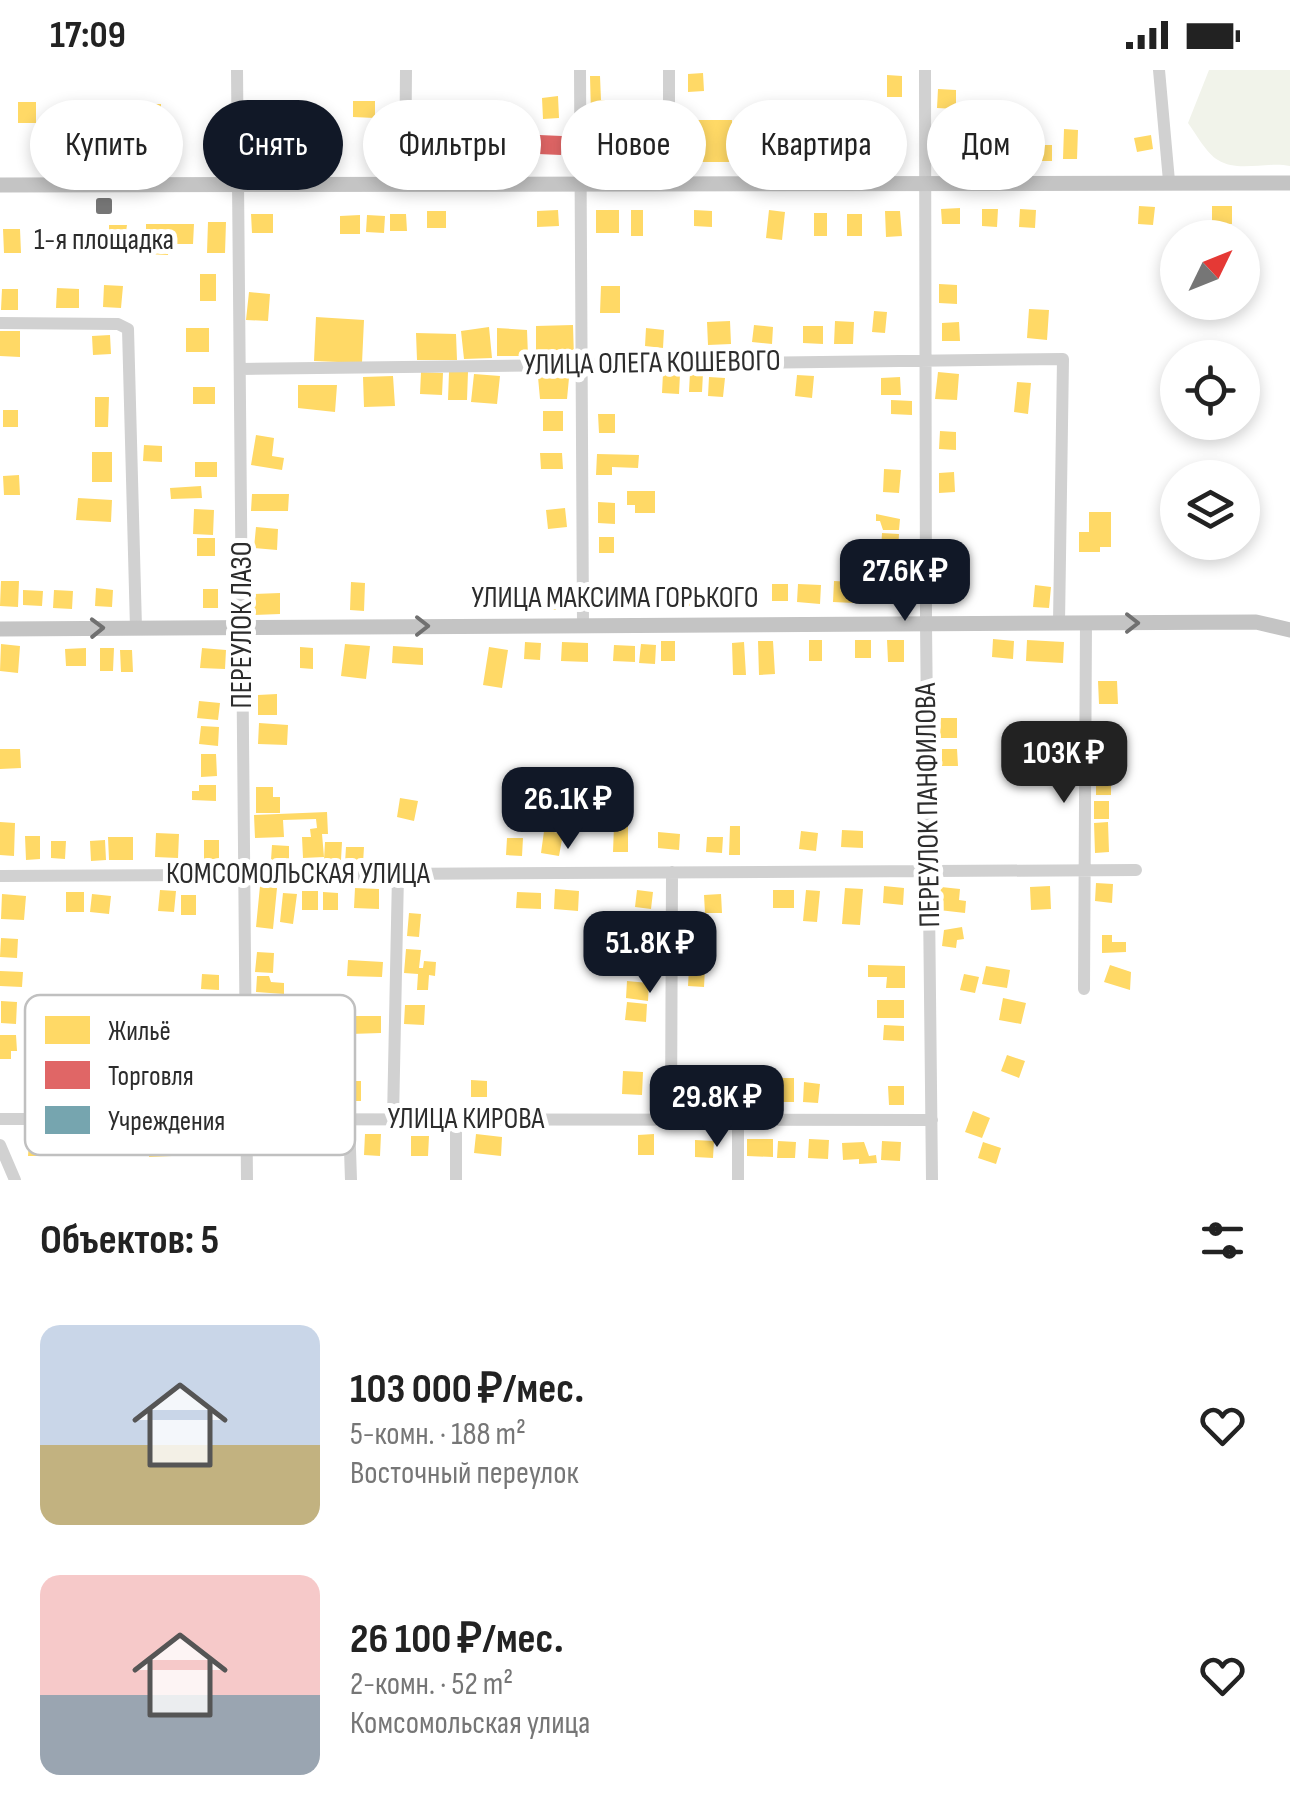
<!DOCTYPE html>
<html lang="ru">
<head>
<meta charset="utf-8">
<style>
  body { margin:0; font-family:"Sofia Sans Condensed",sans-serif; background:#f2f2f2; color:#222; height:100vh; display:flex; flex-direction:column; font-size:38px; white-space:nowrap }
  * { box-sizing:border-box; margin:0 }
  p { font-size:32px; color:#767676 }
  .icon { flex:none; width:55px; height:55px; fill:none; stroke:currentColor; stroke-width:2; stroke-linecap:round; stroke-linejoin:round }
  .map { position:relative; height:1110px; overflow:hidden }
  .sheet { display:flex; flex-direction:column; background:#fff; flex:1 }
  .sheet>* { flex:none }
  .guide { position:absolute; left:30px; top:30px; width:1230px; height:90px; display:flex; gap:20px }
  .needle { width:65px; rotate:47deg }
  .fabs { position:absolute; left:1160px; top:150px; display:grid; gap:20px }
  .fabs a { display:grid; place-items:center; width:100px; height:100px; border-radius:50%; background:#fff; box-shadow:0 5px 15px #0003; font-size:50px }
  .price { position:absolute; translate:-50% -85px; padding:0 22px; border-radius:20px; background:#111827; color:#fff; font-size:32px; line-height:65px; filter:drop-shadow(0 2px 5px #0008) }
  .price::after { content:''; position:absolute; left:50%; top:60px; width:30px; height:22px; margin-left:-15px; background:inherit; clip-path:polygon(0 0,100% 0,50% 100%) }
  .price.active { background:#222; color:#fff }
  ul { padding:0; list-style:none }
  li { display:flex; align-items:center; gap:30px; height:250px; padding:0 40px }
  li span { display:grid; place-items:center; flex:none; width:280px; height:200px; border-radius:20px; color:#555 }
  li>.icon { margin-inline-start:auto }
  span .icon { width:120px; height:120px; fill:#fffc; stroke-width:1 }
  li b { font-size:42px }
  h2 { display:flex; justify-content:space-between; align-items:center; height:120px; padding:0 40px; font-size:42px }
  .chip { padding:0 35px; border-radius:45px; background:#fff; box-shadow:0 5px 15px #0003; font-size:35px; line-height:90px }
  .chip.active { background:#111827; color:#fff }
  .status { display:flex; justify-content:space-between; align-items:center; height:70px; padding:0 50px; background:#fff; direction:ltr }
  .status svg { height:28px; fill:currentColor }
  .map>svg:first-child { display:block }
  .green { fill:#f1f3ea }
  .homes { fill:#ffd966 }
  .shops { fill:#e06666 }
  .public { fill:#76a5af }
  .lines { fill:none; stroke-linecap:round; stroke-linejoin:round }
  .minor { stroke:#d1d1d1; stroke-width:12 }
  .major { stroke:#c4c4c4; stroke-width:15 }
  .oneway { stroke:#707070 }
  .poi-dot { fill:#767676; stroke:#fff; stroke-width:4 }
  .labels { text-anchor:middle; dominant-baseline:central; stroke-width:10; stroke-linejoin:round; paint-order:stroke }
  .poi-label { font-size:30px; fill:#2c2c2c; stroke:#fff }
  .street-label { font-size:30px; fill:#2c2c2c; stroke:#fff }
  .key { fill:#fff; stroke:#c0c0c0; stroke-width:2.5 }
  .key-label { font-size:28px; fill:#2c2c2c }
</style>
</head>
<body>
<div class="status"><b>17:09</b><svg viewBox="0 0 49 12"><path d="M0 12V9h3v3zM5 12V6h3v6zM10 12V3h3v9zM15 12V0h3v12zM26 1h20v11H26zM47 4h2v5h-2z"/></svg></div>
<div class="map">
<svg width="1290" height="1110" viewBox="0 0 1290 1110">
  <rect width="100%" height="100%" fill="#fff"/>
  <path class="green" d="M1209,0H1290V96C1268,91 1238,103 1218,90C1207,84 1196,64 1188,53Z"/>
  <path class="homes" d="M703,3L704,21L688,22V4Z
    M887,5L902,6V27H887Z
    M590,6H600L601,30H605L606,43L591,44Z
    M938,19L956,20V39L937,38Z
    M558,26L559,48L543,49L542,28Z
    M353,31H375V48L353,47Z
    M442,31H462V48H442Z
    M18,32H36V53H18Z
    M257,33H274V49H257Z
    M142,34H161V50L141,49Z
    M108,40V58H81V41Z
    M695,50H732V92H695Z
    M1064,59L1078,60L1077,89H1063Z
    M1151,65L1153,79L1137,82L1134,68Z
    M994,66H1017V91H994Z
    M774,68L795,69L794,86L773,85Z
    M934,71H954V91H935Z
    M883,73H902V91H883Z
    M1030,75H1052V91H1030Z
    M852,76L853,90L830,91L829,78Z
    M1139,136L1155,137L1153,155L1138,154Z
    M1212,136H1232V154H1212Z
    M960,138V154H942L941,139Z
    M982,139H998L997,157L982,156Z
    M1020,139L1036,140L1035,158L1019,157Z
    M558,140L559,156L537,157V141Z
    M596,140H619V163H596Z
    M631,140H643V166H631Z
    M694,140L712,141V157L694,156Z
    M769,140L785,142L782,170L766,168Z
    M427,141H446V158H427Z
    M885,141H900L902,166L886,167Z
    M814,143H827V166H814Z
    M251,144H273V163H252Z
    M390,144H406L407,161H390Z
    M847,144H862V166H847Z
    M360,145V164H340V146Z
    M367,145L385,146L384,163L366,162Z
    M208,152H226L225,183H207Z
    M146,154H194L193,174H169L168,185L146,184Z
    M109,155H127L124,175H109Z
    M3,159H20L21,183H4Z
    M200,204H216V231H200Z
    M939,214L957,215V234L939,233Z
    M104,215L123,216L121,238L103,237Z
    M601,216H620V243H600Z
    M57,218L79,219V238H56Z
    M2,219H18V240H1Z
    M249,222L270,224L268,251L246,250Z
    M1029,239L1049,240L1047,270L1027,268Z
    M874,241L887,242L885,263L872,262Z
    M316,247L364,250L362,293L314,291Z
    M730,251L731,274L708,275L707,252Z
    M835,251L854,252L853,274H834Z
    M959,252L960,271H942V253Z
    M573,255L574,288H536V256Z
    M754,255L773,257L772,274L752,272Z
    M803,256H823V274L803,273Z
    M489,257L492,288L464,289L461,261Z
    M186,258H209V282H186Z
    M497,258L527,260L528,286H497Z
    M646,258L664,260L663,278L645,276Z
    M0,261H20V287L0,286Z
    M416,263L456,264L457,290H417Z
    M110,265L111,284L93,285L92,266Z
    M421,302L443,303L442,325L420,324Z
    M449,302H468L467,330H448Z
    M690,302L703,303L702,322H689Z
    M938,302L959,304L957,330L935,329Z
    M663,303L680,304L679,324L662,323Z
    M474,304L500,306L497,334L471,332Z
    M797,305L814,306L812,328L795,326Z
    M393,306L395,336L364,337L363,307Z
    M538,307L569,308L567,329H540Z
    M709,307L725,308L723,327L708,326Z
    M900,307L901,325H881V308Z
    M1017,312L1031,313L1028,344L1014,342Z
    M298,315H337L335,342L298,338Z
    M193,317H215V334H193Z
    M95,327H109L108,357H95Z
    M891,330L912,331V345L891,344Z
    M3,340H18V357H3Z
    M543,341H563V361H543Z
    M598,344H615V363H599Z
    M940,361L956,362V380L939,379Z
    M256,365L274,368L272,386L284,388L282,400L251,395Z
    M144,375L162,376V392L143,391Z
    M92,382H112V412H92Z
    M540,383H562L563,399H541Z
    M597,384L639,385L638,398L612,397V405H596Z
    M195,392H217V407H195Z
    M884,399L901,400L899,423L883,422Z
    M954,402L955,422L939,423V403Z
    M19,405L20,425H4L3,406Z
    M201,416L202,428L171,429L170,418Z
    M627,421H655V443H635V435H627Z
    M252,424H289L288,441H251Z
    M78,428L112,430L111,452L76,450Z
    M598,432L615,433V454L598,453Z
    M565,438L567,457L548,459L546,440Z
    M194,439L214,440L213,465L193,464Z
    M1089,442H1111V477H1100V482H1079V462H1089Z
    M876,444L900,449L899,460H883L880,451H876Z
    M256,457L278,459L277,480L254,478Z
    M882,463L899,464L898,481L881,480Z
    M599,467H614V483H599Z
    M197,468H215V486H197Z
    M940,478L957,479L956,503L939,502Z
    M1,511H19L18,537L0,536Z
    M834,511L855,512L854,533L833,532Z
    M351,512L365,513L364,541L350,540Z
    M886,512L904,513L902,532L884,530Z
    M569,514L572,538L553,540L550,516Z
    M772,514H788V531H772Z
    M798,514L821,515L820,534L797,532Z
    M484,515L507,516L506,537L483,536Z
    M1035,515L1051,517L1049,538L1033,537Z
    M615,516L616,537L596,538L595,517Z
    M674,517L690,518V536H674Z
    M96,518L113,520L112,537L95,536Z
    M203,519H218V538H203Z
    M23,520L43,521L42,536L23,535Z
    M54,520L73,521L72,539L53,538Z
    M280,523V544L252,545V524Z
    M993,569L1014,571L1013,589L992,587Z
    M809,570H822V591H809Z
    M855,570H871V588H855Z
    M887,570H904V592H888Z
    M1027,570L1064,572L1063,593L1026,591Z
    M661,571H675V591H661Z
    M758,571H773L775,604L759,605Z
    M525,572L541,573L540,590L524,589Z
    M562,572L588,573V592L561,591Z
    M744,572L746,605H733L732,573Z
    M1,574L20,576L18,603L0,601Z
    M345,574L370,576L366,609L341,606Z
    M641,574L656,575L655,594L639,593Z
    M614,575L635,576V592L613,591Z
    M393,576L423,578V595L392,593Z
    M300,577L313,578V599L300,598Z
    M489,577L508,580L502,618L483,615Z
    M86,578V596H66L65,579Z
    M100,578H114L113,601H100Z
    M202,578L226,580L225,599L200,598Z
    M120,580H132L133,602H121Z
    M1098,611H1117L1118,634H1099Z
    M277,624V645H258V625Z
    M199,631L220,633L218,650L197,648Z
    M941,648H957V668H940Z
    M259,653L288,655L287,675L258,674Z
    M1098,654H1112V679H1099Z
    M201,656L219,657L218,676L199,674Z
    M0,679H20L21,698L0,699Z
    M942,679H957L958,696H942Z
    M201,684H216L217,706L201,707Z
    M1096,701H1111V725H1096Z
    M199,715H216V731L192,730V721H199Z
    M256,717H273V727H280V743H256Z
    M400,728L418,731L414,751L397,747Z
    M1094,731H1109V749H1094Z
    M327,742L328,764H322L324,787L303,788L302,767H311L310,759L317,758L316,749L283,750L284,767L255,768L254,745Z
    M0,752L15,753L14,786L0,785Z
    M1108,752L1109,782L1095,783L1094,753Z
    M545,754L555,755L554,762L563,764L559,786L541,783Z
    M614,755L628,756V782H613Z
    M730,756H740V785H729Z
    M842,760L863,761V778L841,777Z
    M801,761L818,763L816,781L799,779Z
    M658,762L680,764L679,780L658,778Z
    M156,763L179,764L178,788L155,787Z
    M25,766H40V789L26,790Z
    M108,767H133V790H109Z
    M707,767H723L722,783L706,782Z
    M507,768H523L522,786L506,785Z
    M105,770L106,790L91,791L90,771Z
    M204,770H219V789H204Z
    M51,771H66L65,789L51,788Z
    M325,772H342L341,790H324Z
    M272,775L289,776V791L271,790Z
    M346,777H364L363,793H345Z
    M1096,813L1113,814L1112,833L1095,831Z
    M260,816L277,818L273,859L256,857Z
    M884,816L904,818L903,835L883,833Z
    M1050,816L1051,839L1031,840L1030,817Z
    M941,817L960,819L959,830L966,831L965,843L939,840Z
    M355,818L379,819V839L354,838Z
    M845,818L863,819L860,855L842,854Z
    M555,819L579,821L578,841L554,839Z
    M160,820L176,821L174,842L158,841Z
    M637,820L653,822L651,839L635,837Z
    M773,820H794V838H773Z
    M806,820L820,821L817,852L803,851Z
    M302,821H318V840H302Z
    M66,822H84V842H66Z
    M323,822L338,823V840H323Z
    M517,822L541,823V839L516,838Z
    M283,823L297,824L293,854L280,852Z
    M2,824L26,826L24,850L1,849Z
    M92,824L111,826L109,844L90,842Z
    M721,824L722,843H705L704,825Z
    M181,825H196V845H181Z
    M409,843L421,844L419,867L407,866Z
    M629,849H650L649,870L629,869Z
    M962,857L964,869L957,870L956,878L942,876L944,860Z
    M1102,865H1112V872H1126V882L1102,883Z
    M1,868L18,869L17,888L0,887Z
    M406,879L421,880L419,898H423L424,891L436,892L435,906L429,905L428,920H417L418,904L404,903Z
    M257,882L274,883L273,903L255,902Z
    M348,890L383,892L382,907L347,906Z
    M868,895L905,896V918H886L887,907H868Z
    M1110,895L1131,902L1130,920L1104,912Z
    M986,896L1010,900L1007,918L982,914Z
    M689,897L705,898L704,917L688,916Z
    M0,901L23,902L22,917L0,916Z
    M202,904L219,905V920L201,919Z
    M964,904L979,907L975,923L960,920Z
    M257,906H269L271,912L284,913V924L256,922Z
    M627,911L649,913L648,931L626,928Z
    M1003,928L1026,933L1021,954L999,950Z
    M877,930H904V948H877Z
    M1,931L17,932L16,954L1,953Z
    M627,932L647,934L646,952L625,950Z
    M405,935H425L424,955L404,954Z
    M350,946H381V963L350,964Z
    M884,955L904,956V971L883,970Z
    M0,965H16L17,981H11V989H0Z
    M1007,985L1025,991L1019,1008L1001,1001Z
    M623,1001L643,1002L642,1025L622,1024Z
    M687,1002H706V1025H687Z
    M747,1003H764V1028L748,1029Z
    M776,1008H794V1032H777Z
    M471,1010L487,1011V1027H471Z
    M344,1011H361V1031H344Z
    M804,1012L820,1014L818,1033L803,1032Z
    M888,1016H904V1035H889Z
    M973,1041L990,1048L982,1068L965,1062Z
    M30,1058L53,1060L52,1076L39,1075L38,1086H28Z
    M171,1062L172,1086L149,1087L148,1063Z
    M365,1064H381L380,1086L364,1085Z
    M476,1064L502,1067L501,1086L474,1083Z
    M654,1064V1085H638V1065Z
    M411,1066H429L428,1086H411Z
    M747,1069H773V1087L747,1086Z
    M809,1069L829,1070L828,1089L808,1088Z
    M695,1070L714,1071L713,1088L695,1087Z
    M778,1071L796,1072L795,1088H777Z
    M882,1071L901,1072L900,1091L881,1090Z
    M864,1072L869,1086L876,1085L877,1093L859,1094V1089L843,1090L842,1073Z
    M983,1072L1001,1078L996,1094L978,1088Z"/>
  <path class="shops" d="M539,65L562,66L561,85L538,84Z"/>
  <path class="public" d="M649,55L650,84H594V56Z"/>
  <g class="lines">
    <path class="minor" d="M237,0L247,1110
      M580,0L583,555
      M925,0L926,554L932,1110
      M1159,0L1169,111
      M669,113V0
      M405,114L406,0
      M0,253L118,254L128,259L136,558
      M241,299L1063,289L1059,553
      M0,806L1136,800
      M1084,919L1086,553
      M0,1049L932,1050
      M349,1049L351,1110
      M393,1049L398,804
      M456,1049V1110
      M671,1050L672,802
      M0,1075L15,1110
      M738,1110V1050"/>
    <path class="major" d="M0,115L1290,113
      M0,559L1256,552L1290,560"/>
  </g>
  <defs><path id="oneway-chevron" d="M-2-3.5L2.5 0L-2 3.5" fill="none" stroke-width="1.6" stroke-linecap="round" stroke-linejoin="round" transform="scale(2.5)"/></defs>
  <g class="oneway">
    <use href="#oneway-chevron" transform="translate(1132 553)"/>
    <use href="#oneway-chevron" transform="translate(422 556)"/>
    <use href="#oneway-chevron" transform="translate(97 558) rotate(-1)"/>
  </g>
  <rect class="poi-dot" x="94" y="126" width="20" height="20" rx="5"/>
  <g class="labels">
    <g class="poi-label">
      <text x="104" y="170">1-я площадка</text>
    </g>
    <g class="street-label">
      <text transform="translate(652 293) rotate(-1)">УЛИЦА ОЛЕГА КОШЕВОГО</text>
      <text x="615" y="528">УЛИЦА МАКСИМА ГОРЬКОГО</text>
      <text transform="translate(242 555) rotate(-90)">ПЕРЕУЛОК ЛАЗО</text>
      <text transform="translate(928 735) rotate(-91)">ПЕРЕУЛОК ПАНФИЛОВА</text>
      <text x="298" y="804">КОМСОМОЛЬСКАЯ УЛИЦА</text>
      <text x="466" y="1049">УЛИЦА КИРОВА</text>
    </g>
  </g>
  <rect x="25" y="925" width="330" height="160" rx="15" class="key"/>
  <rect x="45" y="946" width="45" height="28" fill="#ffd966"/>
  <rect x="45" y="991" width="45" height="28" fill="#e06666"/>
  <rect x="45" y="1036" width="45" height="28" fill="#76a5af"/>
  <g class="key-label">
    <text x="108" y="970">Жильё</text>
    <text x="108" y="1015">Торговля</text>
    <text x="108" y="1060">Учреждения</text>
  </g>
</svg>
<div class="fabs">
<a><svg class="needle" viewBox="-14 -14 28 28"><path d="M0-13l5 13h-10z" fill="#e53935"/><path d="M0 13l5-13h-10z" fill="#767676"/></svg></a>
<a><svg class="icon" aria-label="locate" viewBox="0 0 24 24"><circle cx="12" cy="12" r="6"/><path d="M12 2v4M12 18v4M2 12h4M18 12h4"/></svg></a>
<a><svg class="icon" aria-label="layers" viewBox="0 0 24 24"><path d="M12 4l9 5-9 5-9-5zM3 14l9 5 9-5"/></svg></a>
</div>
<b class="price" style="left:905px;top:554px">27.6K ₽</b>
<b class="price active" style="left:1064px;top:736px">103K ₽</b>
<b class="price" style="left:568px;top:782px">26.1K ₽</b>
<b class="price" style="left:650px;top:926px">51.8K ₽</b>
<b class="price" style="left:717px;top:1080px">29.8K ₽</b>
<div class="guide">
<a class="chip">Купить</a>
<a class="chip active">Снять</a>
<a class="chip">Фильтры</a>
<a class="chip">Новое</a>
<a class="chip">Квартира</a>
<a class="chip">Дом</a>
</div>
</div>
<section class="sheet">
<h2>Объектов: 5<svg class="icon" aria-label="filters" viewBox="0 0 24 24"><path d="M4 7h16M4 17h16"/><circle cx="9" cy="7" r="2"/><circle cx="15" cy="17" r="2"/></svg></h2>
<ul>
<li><span style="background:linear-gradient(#c9d6e8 60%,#c2b280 0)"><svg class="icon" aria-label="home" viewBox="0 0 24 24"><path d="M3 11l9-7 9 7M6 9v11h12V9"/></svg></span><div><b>103 000 ₽/мес.</b><p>5-комн. · 188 m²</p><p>Восточный переулок</p></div><svg class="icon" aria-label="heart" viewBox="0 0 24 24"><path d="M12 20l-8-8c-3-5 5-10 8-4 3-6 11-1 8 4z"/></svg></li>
<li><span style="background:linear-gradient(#f6c9c9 60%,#9aa5b1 0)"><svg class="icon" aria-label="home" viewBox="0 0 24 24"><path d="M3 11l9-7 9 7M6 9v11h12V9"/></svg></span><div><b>26 100 ₽/мес.</b><p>2-комн. · 52 m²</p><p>Комсомольская улица</p></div><svg class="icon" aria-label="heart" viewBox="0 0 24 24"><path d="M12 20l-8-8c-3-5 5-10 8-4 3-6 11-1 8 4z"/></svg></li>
</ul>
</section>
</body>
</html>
